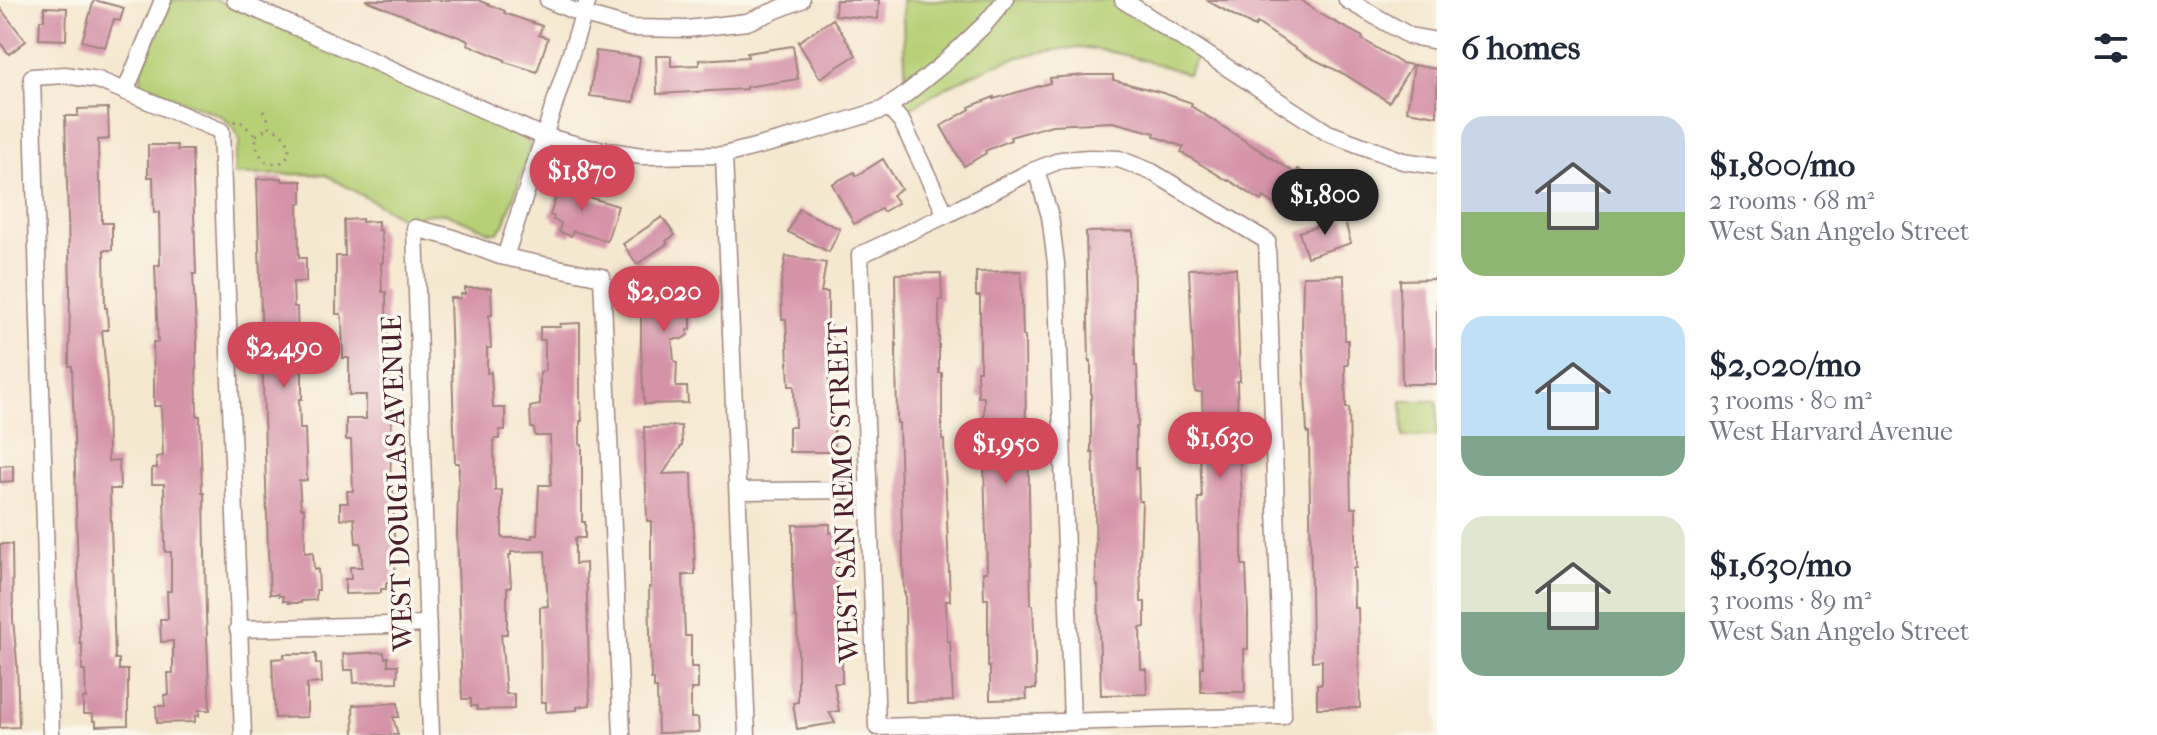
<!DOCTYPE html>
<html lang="en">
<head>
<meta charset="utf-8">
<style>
  body { margin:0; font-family:"IM FELL French Canon",serif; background:#f2f2f3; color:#1f2937; height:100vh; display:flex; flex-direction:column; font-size:30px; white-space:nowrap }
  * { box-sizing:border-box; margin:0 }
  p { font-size:26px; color:#747a83 }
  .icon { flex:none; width:44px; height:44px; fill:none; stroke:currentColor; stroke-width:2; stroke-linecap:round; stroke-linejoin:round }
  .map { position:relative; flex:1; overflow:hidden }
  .side { display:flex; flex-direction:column; background:#fff; width:720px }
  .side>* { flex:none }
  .price { position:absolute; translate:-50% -68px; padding:0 18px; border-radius:28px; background:#d1495b; color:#fff; font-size:26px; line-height:52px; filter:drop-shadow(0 2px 4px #0008) }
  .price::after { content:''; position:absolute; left:50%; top:48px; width:24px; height:18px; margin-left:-12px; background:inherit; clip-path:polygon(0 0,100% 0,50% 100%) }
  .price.active { background:#222; color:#fff }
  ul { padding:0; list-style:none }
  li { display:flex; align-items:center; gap:24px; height:200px; padding:0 24px }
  li span { display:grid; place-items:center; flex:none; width:224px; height:160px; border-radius:24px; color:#555 }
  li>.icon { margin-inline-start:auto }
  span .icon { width:96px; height:96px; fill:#fffc; stroke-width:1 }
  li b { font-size:34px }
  h2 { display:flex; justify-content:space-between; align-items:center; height:96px; padding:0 24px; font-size:34px }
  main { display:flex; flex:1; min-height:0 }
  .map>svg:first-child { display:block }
  .green { fill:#b6d076; stroke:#807850; stroke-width:2 }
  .building { fill:#d593a8 }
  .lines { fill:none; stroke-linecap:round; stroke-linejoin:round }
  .minor-casing { stroke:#a0847e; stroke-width:19 }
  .path { stroke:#a0847e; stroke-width:3; stroke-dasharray:2 6; stroke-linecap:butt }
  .minor { stroke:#fff; stroke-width:16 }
  .labels { text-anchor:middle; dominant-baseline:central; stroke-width:7; stroke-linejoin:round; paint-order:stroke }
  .street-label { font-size:28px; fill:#4a1f2b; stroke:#fbf7ec }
</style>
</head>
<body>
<main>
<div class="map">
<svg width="1437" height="735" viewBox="0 0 1437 735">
  <rect width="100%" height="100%" fill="#fbf7ec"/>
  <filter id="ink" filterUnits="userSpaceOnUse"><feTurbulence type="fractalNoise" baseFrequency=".0125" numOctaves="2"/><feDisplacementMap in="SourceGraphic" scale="16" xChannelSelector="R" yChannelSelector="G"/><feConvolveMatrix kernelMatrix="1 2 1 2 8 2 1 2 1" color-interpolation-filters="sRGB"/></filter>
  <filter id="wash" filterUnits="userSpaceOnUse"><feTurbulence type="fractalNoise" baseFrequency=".006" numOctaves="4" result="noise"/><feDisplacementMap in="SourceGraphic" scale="32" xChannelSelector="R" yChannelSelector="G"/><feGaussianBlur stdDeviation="1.8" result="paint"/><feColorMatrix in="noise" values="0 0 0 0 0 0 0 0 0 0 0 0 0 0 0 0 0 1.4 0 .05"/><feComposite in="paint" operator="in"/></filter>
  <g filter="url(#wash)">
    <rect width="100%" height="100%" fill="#f5e8d0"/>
    <path class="green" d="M172,0H217L523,134L529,144V153L504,225L498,232H490L446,213L421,215L411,223L324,174L234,175L235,156L240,143L235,130L222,116L149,88L141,82V70Z
      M902,0H1132L1203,45L1188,74C1154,63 1122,52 1086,48C1076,47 1066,49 1056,50C1000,56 950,84 902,113L888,95L906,84Z
      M1402,401H1437V436L1403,437Z"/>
    <g id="blocks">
      <path class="building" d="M94,0L124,8L120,21L114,19L105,47L82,41Z
        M365,0H478L505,11L504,13L542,26L539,35L548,38L537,72L505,62V60L467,44L469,41Z
        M836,0H879L878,19L835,15Z
        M1206,0H1301L1320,14L1363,37L1362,39L1401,63L1412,65L1389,102L1344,74L1305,55L1257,23L1255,27Z
        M44,7L67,8L66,40L39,39L40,20H44Z
        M0,8L26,41L9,54L0,43Z
        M833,19L856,55L820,78L798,42Z
        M793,46L798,79L746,87L747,89L657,94L656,56H671V66L699,65V60L748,57L747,53Z
        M596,51L640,57L634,102L590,96Z
        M1414,65L1437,69V116L1407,111Z
        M1086,75H1113V80L1163,93L1192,103L1191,106L1295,173L1298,169L1318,184L1293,218L1264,197L1261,201L1229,180L1228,181L1181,152L1184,147L1154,136L1155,133L1113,122L1052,125L1010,137L1011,140L985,151L986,153L964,166L941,126L970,109L969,107L994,97V99L1050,83V78Z
        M108,108L109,139L98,140L99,183H101L102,223H112V250H104L105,308H107L108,330H102L107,383L108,461L119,460L120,489H110L115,659H119V670H128V725L96,726V721H93V714H83V698H86L85,671H82V644H80L72,366H69L70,287L65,116H78V109Z
        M148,145H177L178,150H192L196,274H193L197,344V353H196L197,416H200L202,493H204L206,614L210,710H199V716H195V722L157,723L156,706H165L164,695H169L168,673H173V641L161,642L160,619H168L167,591H171V552H165L164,484H152V468H157L156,457L163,456L161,406H154V384L153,342H158L155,265H160L159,212L154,213L153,177H148Z
        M883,159L901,189L892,195L898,203L883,212L881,209L854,224L832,184L854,172L856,176Z
        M282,178V181H302V203H298L299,258H306V282H293L294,307H297L298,343L306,342L307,363H302V399H299L300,429H305L307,480L299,481L301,508H304L305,553L313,552L314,570L318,569L319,590H316V600L301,601V603H288V601H283V596H279V594H270L268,552L257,179Z
        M563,182L585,189L583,194L585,196L618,206L607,241L573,231L571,236L559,232L561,223L553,220L554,217L550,215L560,185L562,186Z
        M799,209L840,229L829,252L788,232Z
        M662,217L675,235L666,241L668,243L637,264L623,244Z
        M1344,218L1351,243L1307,257L1299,232Z
        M362,219V222L378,221V230H381L383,251V263H381L382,292H386L387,369H389L387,408H392L390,490H393L395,582L386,583V589H381V593L345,594V579H351L350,567H362L361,543H356L354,518L340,519V503H348L347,491H353L351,440H346V419H366V395H349V358H343L342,319L341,314H336V256H345L344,220Z
        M1133,231L1135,366H1137L1138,393V427H1136V468H1138L1139,501H1142L1140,561L1141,602H1145V627L1140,628L1141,669H1146L1147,694L1101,695L1098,585H1096L1095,492L1093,452H1091V361H1089L1086,232Z
        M786,256L826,263L821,292H828V325H831L832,343H828L829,393L830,427H834L835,452H789V427H795L794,386H789L786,319H782L781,283Z
        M1236,268L1240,381H1237L1238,431L1242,497V565H1246L1248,614V649H1244L1245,692H1201V667H1203L1198,498H1202L1199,431H1203L1202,392H1195L1189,269Z
        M688,271L690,272V281H693L694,301H691V329H688V335L682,339H672L674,361L677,362L676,387H687L688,403L644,404L641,349V310H645L644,272Z
        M1021,271L1023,336H1025L1026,437H1028L1031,605H1033L1036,689H1026L1027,699L990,700V667H988V599H984L983,572H987L984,465H978V437H984V397H978L977,371H980V296H976V272Z
        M941,273L942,300H939V373H942V440H944L949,574L950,601H946L947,641H950L953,701L906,702L905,593H904L899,423H897L895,274Z
        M1344,275L1345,340H1348V365H1345L1346,408H1349L1351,508H1356V568H1353L1354,608H1358L1360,708H1317V684H1322V660L1312,661L1309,433H1307L1302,331L1303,276Z
        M1437,279V384H1402L1400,280Z
        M465,288H491L492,315H489L491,348H487V373L491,372L493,408H505V430H499V439H494L495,491L502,490V538H532V535H537L539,485H551L550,436H535L534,428H531L530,407L540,405V372H545V340H540V327H560V324L580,323V403H581L582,421H580V445H582V522H585V538H575V564L586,563L590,705L577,707V710L546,712V702H541L540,607L548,606L545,551L511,552V555H509L511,587L507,588V634H501L506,694H514V709L477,710V706H471V699H462L457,529L459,463H455L450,298H461V294H465Z
        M681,426L682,445L663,474L692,473L695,575H683L684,610L685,636H691V667H698V689H691V718H698L699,732L658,733L657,688H654V679H651L649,587H651V521H647L644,427Z
        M13,465V481L0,482V466Z
        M830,524V533L839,532L837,627H839V658H842V683H834L839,711L829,712L835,723L797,729L793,703L798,702V659L797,617H795L793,585V525Z
        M0,544H12L13,620L17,662L19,727L0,728Z
        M384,652L385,658L388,657V665H398L397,682L354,683L353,670H344L343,654Z
        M284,654H316V664H321L322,683L307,684V717L275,718L272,659L284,658Z
        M398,703L399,717H393L398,735H354L353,705Z"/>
    </g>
  </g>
  <g filter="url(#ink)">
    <use href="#blocks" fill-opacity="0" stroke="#a0847e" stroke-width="2"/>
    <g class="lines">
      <g class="minor-casing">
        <path id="minor" d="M235,0L540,135L589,148L642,156L724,155L797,136L882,110L901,98L943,64L985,24L1005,0
          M548,0L581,14L631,28L687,29L747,22L801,0
          M1123,0L1328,133L1403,161L1437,166
          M1347,0L1410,36L1437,41
          M125,92L163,0
          M888,106L902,122L946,215
          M724,155L747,735
          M1089,158L1119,159L1152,172L1267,241L1283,716L877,727L860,255L946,215L1030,172L1061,160Z
          M1036,170L1050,216L1056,263L1072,722
          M505,257L588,0
          M738,491L869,490
          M238,629L428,624
          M51,735L32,77L65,75L98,80L221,131L243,735
          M431,735L415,228L450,237L500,256L602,277L622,735"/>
      </g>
      <path class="path" d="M234,122L239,120L255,135L258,152L266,162L279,164C298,152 287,133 270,127L267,116L260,107
        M256,135L270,127"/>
      <use href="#minor" class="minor"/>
    </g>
  </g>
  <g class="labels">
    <g class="street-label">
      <text transform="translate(397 483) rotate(-92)">WEST DOUGLAS AVENUE</text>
      <text transform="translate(843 492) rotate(-92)">WEST SAN REMO STREET</text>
    </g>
  </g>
</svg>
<b class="price" style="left:582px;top:213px">$1,870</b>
<b class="price active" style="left:1325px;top:237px">$1,800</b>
<b class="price" style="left:664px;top:334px">$2,020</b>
<b class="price" style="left:284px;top:390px">$2,490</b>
<b class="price" style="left:1220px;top:480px">$1,630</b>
<b class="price" style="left:1006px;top:486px">$1,950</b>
</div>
<section class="side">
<h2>6 homes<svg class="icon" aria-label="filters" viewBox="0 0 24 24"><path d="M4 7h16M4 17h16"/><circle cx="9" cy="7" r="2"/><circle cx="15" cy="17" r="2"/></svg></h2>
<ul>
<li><span style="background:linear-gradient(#c9d6e8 60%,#8fb573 0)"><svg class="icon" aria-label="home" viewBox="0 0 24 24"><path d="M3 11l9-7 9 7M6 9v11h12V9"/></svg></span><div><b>$1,800/mo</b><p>2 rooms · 68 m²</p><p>West San Angelo Street</p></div></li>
<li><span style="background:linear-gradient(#bfe0f5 75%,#7fa58c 0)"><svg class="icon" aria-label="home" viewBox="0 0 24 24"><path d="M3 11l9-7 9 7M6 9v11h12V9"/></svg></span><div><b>$2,020/mo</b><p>3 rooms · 80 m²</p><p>West Harvard Avenue</p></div></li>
<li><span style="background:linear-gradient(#dfe7d0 60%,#7fa58c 0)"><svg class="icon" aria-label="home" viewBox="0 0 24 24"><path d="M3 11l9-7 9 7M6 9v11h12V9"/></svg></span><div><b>$1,630/mo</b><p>3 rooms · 89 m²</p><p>West San Angelo Street</p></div></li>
</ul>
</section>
</main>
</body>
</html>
